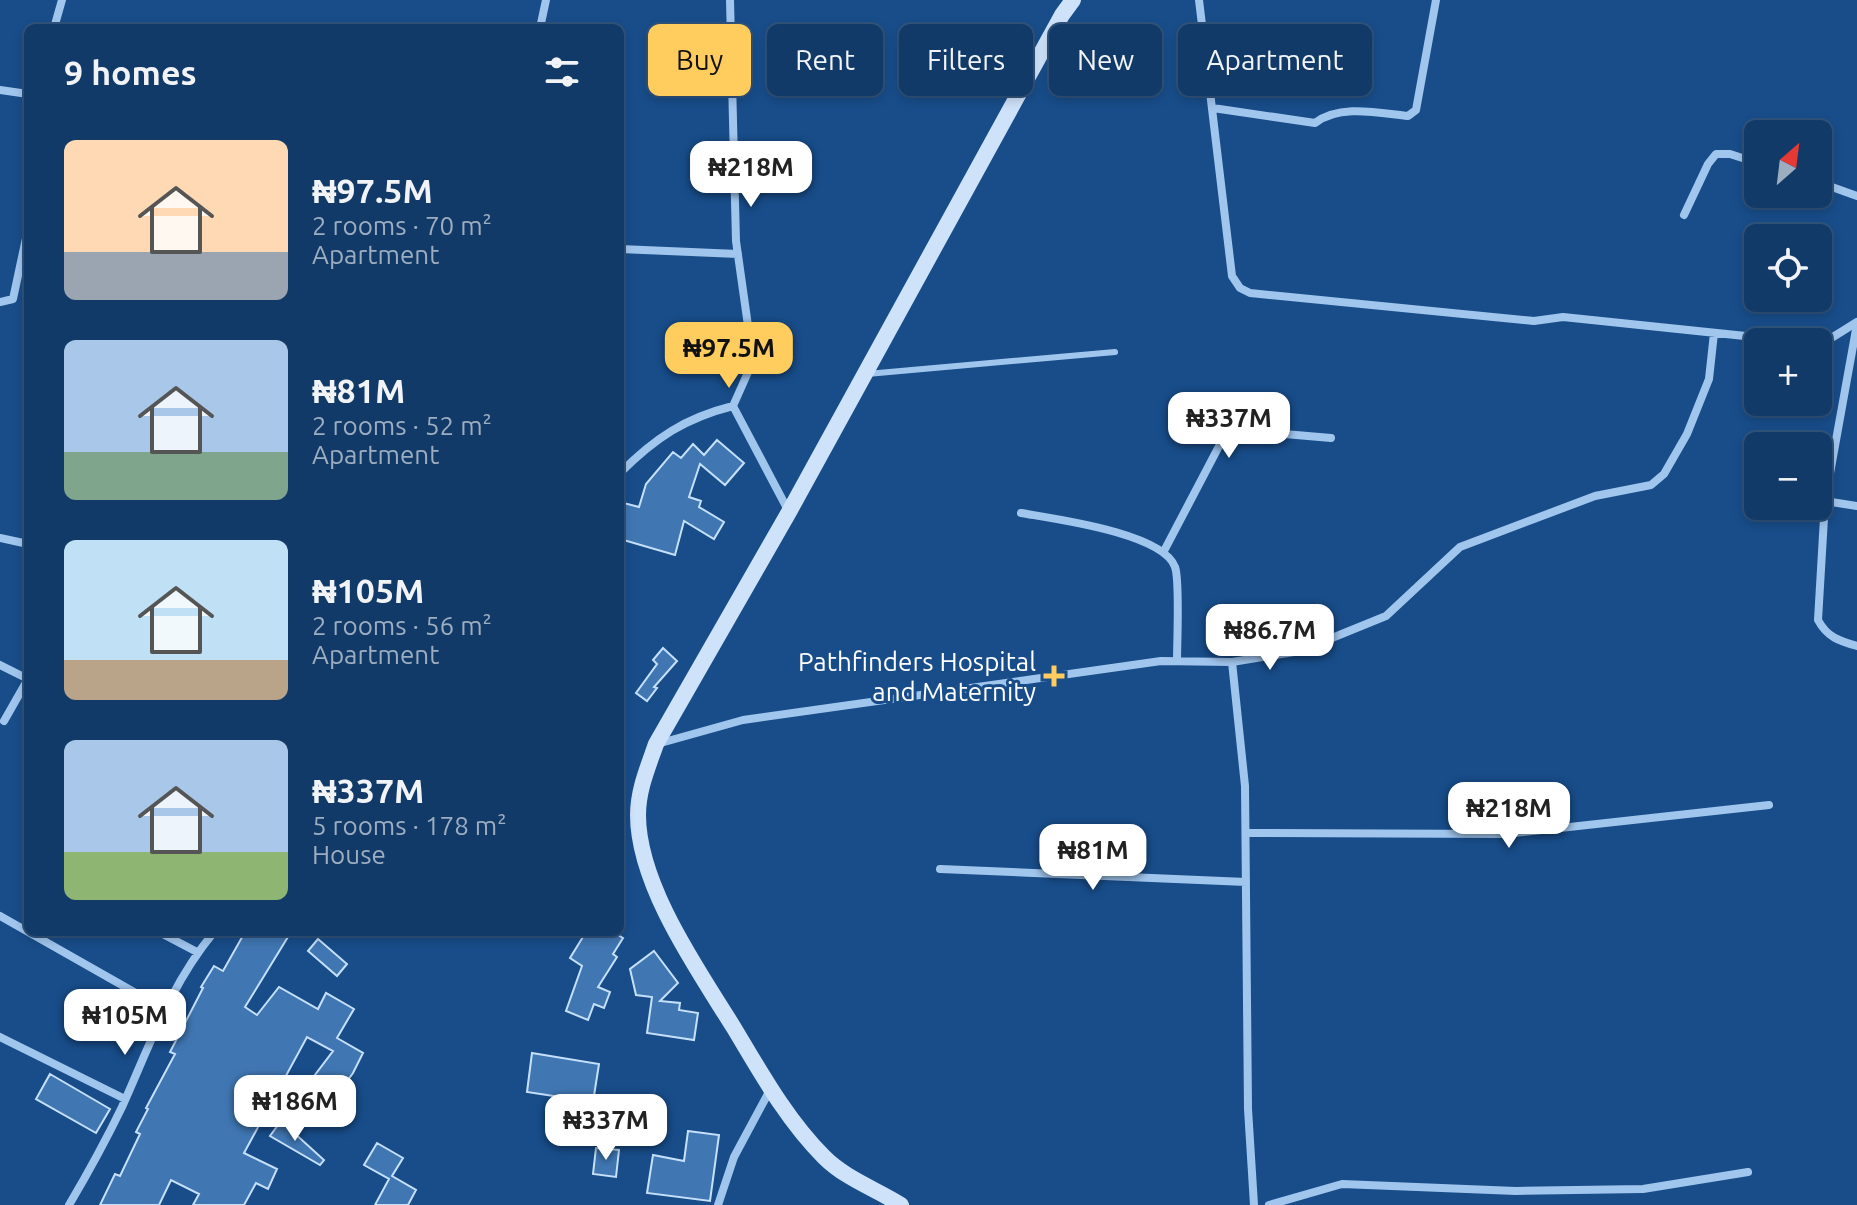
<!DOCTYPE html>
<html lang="en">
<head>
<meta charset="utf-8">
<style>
  body { margin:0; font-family:Ubuntu,sans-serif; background:#1b416e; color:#f1f3f6; height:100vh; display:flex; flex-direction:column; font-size:30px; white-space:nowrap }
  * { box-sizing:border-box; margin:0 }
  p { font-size:26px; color:#9cadc0 }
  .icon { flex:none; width:44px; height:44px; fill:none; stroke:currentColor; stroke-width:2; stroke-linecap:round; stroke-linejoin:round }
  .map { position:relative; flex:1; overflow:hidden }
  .details { position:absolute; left:24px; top:24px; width:600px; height:912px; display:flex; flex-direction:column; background:#123a68; border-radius:12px; box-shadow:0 4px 12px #0003,0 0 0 2px #31547c }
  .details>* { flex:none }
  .top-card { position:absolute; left:648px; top:24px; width:760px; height:72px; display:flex; gap:16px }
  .needle { width:52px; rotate:28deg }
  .controls { position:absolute; left:1744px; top:120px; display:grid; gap:16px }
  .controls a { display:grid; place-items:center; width:88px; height:88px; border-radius:12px; background:#123a68; box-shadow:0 4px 12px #0003,0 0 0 2px #31547c; font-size:40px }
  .price { position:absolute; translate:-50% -68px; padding:0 18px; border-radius:16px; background:#fff; color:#222; font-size:26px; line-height:52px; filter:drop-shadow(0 2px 4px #0008) }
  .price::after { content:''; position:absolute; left:50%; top:48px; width:24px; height:18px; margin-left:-12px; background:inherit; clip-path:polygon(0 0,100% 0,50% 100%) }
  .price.on { background:#ffcc5e; color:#111 }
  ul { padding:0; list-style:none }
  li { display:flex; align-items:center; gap:24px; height:200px; padding:0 40px }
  li span { display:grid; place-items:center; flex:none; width:224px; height:160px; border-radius:12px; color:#555 }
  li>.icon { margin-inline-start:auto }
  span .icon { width:96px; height:96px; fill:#fffc; stroke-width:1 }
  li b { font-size:34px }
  h2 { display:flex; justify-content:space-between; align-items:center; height:96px; padding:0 40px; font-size:34px }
  .pill { padding:0 28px; border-radius:12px; background:#123a68; box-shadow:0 4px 12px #0003,0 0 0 2px #31547c; font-size:28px; line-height:72px }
  .pill.on { background:#ffcc5e; color:#111 }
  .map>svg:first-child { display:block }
  .building { fill:#4077b3; stroke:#c7e0fa; stroke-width:2 }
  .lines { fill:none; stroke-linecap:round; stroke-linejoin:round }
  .lane { stroke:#a1c6ee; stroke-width:6 }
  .street { stroke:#a1c6ee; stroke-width:8 }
  .secondary { stroke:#cee2fa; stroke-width:16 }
  .poi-dot { fill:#ffcc5e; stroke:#184d8a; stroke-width:3 }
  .labels { text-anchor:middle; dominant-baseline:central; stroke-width:6; stroke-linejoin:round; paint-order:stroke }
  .poi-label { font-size:26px; fill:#fff; stroke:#184d8a; text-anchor:end }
</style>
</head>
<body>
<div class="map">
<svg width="1857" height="1205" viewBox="0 0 1857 1205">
  <rect width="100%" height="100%" fill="#184d8a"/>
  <path class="building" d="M717,440L744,463L725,485L700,464L689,497L701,501L699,507L724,522L714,539L684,521L675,555L620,539V502L639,507L646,484L673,452L681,458L693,444L704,455Z
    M663,648L677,661L654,687L657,688L647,701L636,693L657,664L653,660Z
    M245,932H291L245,1007L257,1015L279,987L318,1009L326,993L354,1009L337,1038L363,1053L353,1073L326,1110L302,1092L333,1051L307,1037L244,1153L277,1169L268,1189L256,1183L244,1205H193L199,1194L171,1180L159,1205H100L115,1174L120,1176L140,1134L136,1132L148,1109L146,1108L175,1054L170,1052L203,988L201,987L214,966L223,971Z
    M586,932H613L623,938L613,954L617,957L598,987L610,992L604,1008L594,1004L588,1020L566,1011L582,966L570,958Z
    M318,939L347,964L337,976L308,951Z
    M654,951L678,983L660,1001L680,1003L679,1010L698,1013L694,1040L647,1033L652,997L636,995L630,969Z
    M532,1053L599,1064L593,1102L527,1092Z
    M50,1074L110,1109L96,1133L36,1099Z
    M281,1121L324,1160L320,1165L270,1136Z
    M688,1131L719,1135L710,1201L647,1193L653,1155L684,1161Z
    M377,1143L403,1158L392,1176L416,1190L408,1205H375L389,1179L364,1165Z
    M596,1148L619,1150L616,1177L593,1174Z"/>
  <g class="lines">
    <path class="lane" d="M867,374L1115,352"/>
    <path class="street" d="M730,0L736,241L753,361L733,406
      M1199,0L1232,276L1240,288L1250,293L1534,321L1563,317L1803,342L1833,337L1857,322
      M54,28L62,0
      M540,28L546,0
      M0,90L28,94
      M1213,108L1315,123C1340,104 1378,113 1408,116L1416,110L1436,0
      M1818,182L1857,196
      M1684,215L1708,164L1716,154H1730L1758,163
      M620,249L738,254
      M0,302L13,299L28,229
      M1857,324L1825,501L1857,506
      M620,473C655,438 685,418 733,406L789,512
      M1825,501L1818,620C1827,637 1839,641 1857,646
      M1021,513C1055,519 1163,533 1175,567C1180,580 1177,642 1177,661
      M0,538L28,544
      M1164,551L1228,429L1331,438
      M1232,662L1245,786L1248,1109L1254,1205
      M0,665L28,679
      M4,721L28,679
      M657,744L743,720L1161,661L1232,662L1300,651L1386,616L1460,547L1595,496L1651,485L1664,474L1687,434L1709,379L1714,333
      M1246,833L1505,834L1769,805
      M940,869L1246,882
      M0,916L164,1009
      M159,932L197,952
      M0,1037L125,1099
      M69,1205C88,1173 106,1140 122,1107C150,1045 170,985 214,932
      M718,1205L734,1157L770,1090
      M1269,1205L1342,1184L1516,1191L1643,1189L1748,1172"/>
    <path class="secondary" d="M901,1205C876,1189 846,1179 824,1157C787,1120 761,1073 734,1028C698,970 638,885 638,815C638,790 648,767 656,744L789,512L1062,15L1073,0"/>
  </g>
  <path class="poi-dot" d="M1050 664h8v8h8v8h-8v8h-8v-8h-8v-8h8z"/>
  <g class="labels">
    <g class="poi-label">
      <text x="1036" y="661">Pathfinders Hospital<tspan x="1036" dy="30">and Maternity</tspan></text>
    </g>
  </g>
</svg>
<div class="controls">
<a><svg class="needle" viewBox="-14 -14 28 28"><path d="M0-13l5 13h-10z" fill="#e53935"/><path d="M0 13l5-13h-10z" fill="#9cadc0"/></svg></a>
<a><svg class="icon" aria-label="locate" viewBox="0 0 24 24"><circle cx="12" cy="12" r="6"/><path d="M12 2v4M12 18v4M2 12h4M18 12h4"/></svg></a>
<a>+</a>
<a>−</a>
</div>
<b class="price" style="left:751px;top:209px">₦218M</b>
<b class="price on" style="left:729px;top:390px">₦97.5M</b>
<b class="price" style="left:1229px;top:460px">₦337M</b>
<b class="price" style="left:1270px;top:672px">₦86.7M</b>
<b class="price" style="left:1509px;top:850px">₦218M</b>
<b class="price" style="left:1093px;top:892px">₦81M</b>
<b class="price" style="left:125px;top:1057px">₦105M</b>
<b class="price" style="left:295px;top:1143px">₦186M</b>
<b class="price" style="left:606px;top:1162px">₦337M</b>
<div class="top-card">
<a class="pill on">Buy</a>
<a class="pill">Rent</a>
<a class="pill">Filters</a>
<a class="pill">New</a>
<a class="pill">Apartment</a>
</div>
<section class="details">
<h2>9 homes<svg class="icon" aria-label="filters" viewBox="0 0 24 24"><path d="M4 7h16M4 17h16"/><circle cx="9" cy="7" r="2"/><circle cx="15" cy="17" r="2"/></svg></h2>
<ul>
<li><span style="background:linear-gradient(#ffd9b3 70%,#9aa5b1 0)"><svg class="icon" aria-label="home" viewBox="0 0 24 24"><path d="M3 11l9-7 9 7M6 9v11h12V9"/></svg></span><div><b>₦97.5M</b><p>2 rooms · 70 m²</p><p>Apartment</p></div></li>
<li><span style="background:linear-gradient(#a9c7e8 70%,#7fa58c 0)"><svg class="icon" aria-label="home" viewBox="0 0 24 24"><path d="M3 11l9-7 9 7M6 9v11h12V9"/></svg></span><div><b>₦81M</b><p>2 rooms · 52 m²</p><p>Apartment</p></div></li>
<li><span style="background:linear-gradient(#bfe0f5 75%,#b9a48a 0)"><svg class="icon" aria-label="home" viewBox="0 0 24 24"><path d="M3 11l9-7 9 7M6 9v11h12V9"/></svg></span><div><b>₦105M</b><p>2 rooms · 56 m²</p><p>Apartment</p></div></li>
<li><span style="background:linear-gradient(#a9c7e8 70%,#8fb573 0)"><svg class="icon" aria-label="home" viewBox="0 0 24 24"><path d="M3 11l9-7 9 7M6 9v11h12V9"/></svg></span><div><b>₦337M</b><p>5 rooms · 178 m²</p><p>House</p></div></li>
</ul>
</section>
</div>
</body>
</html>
